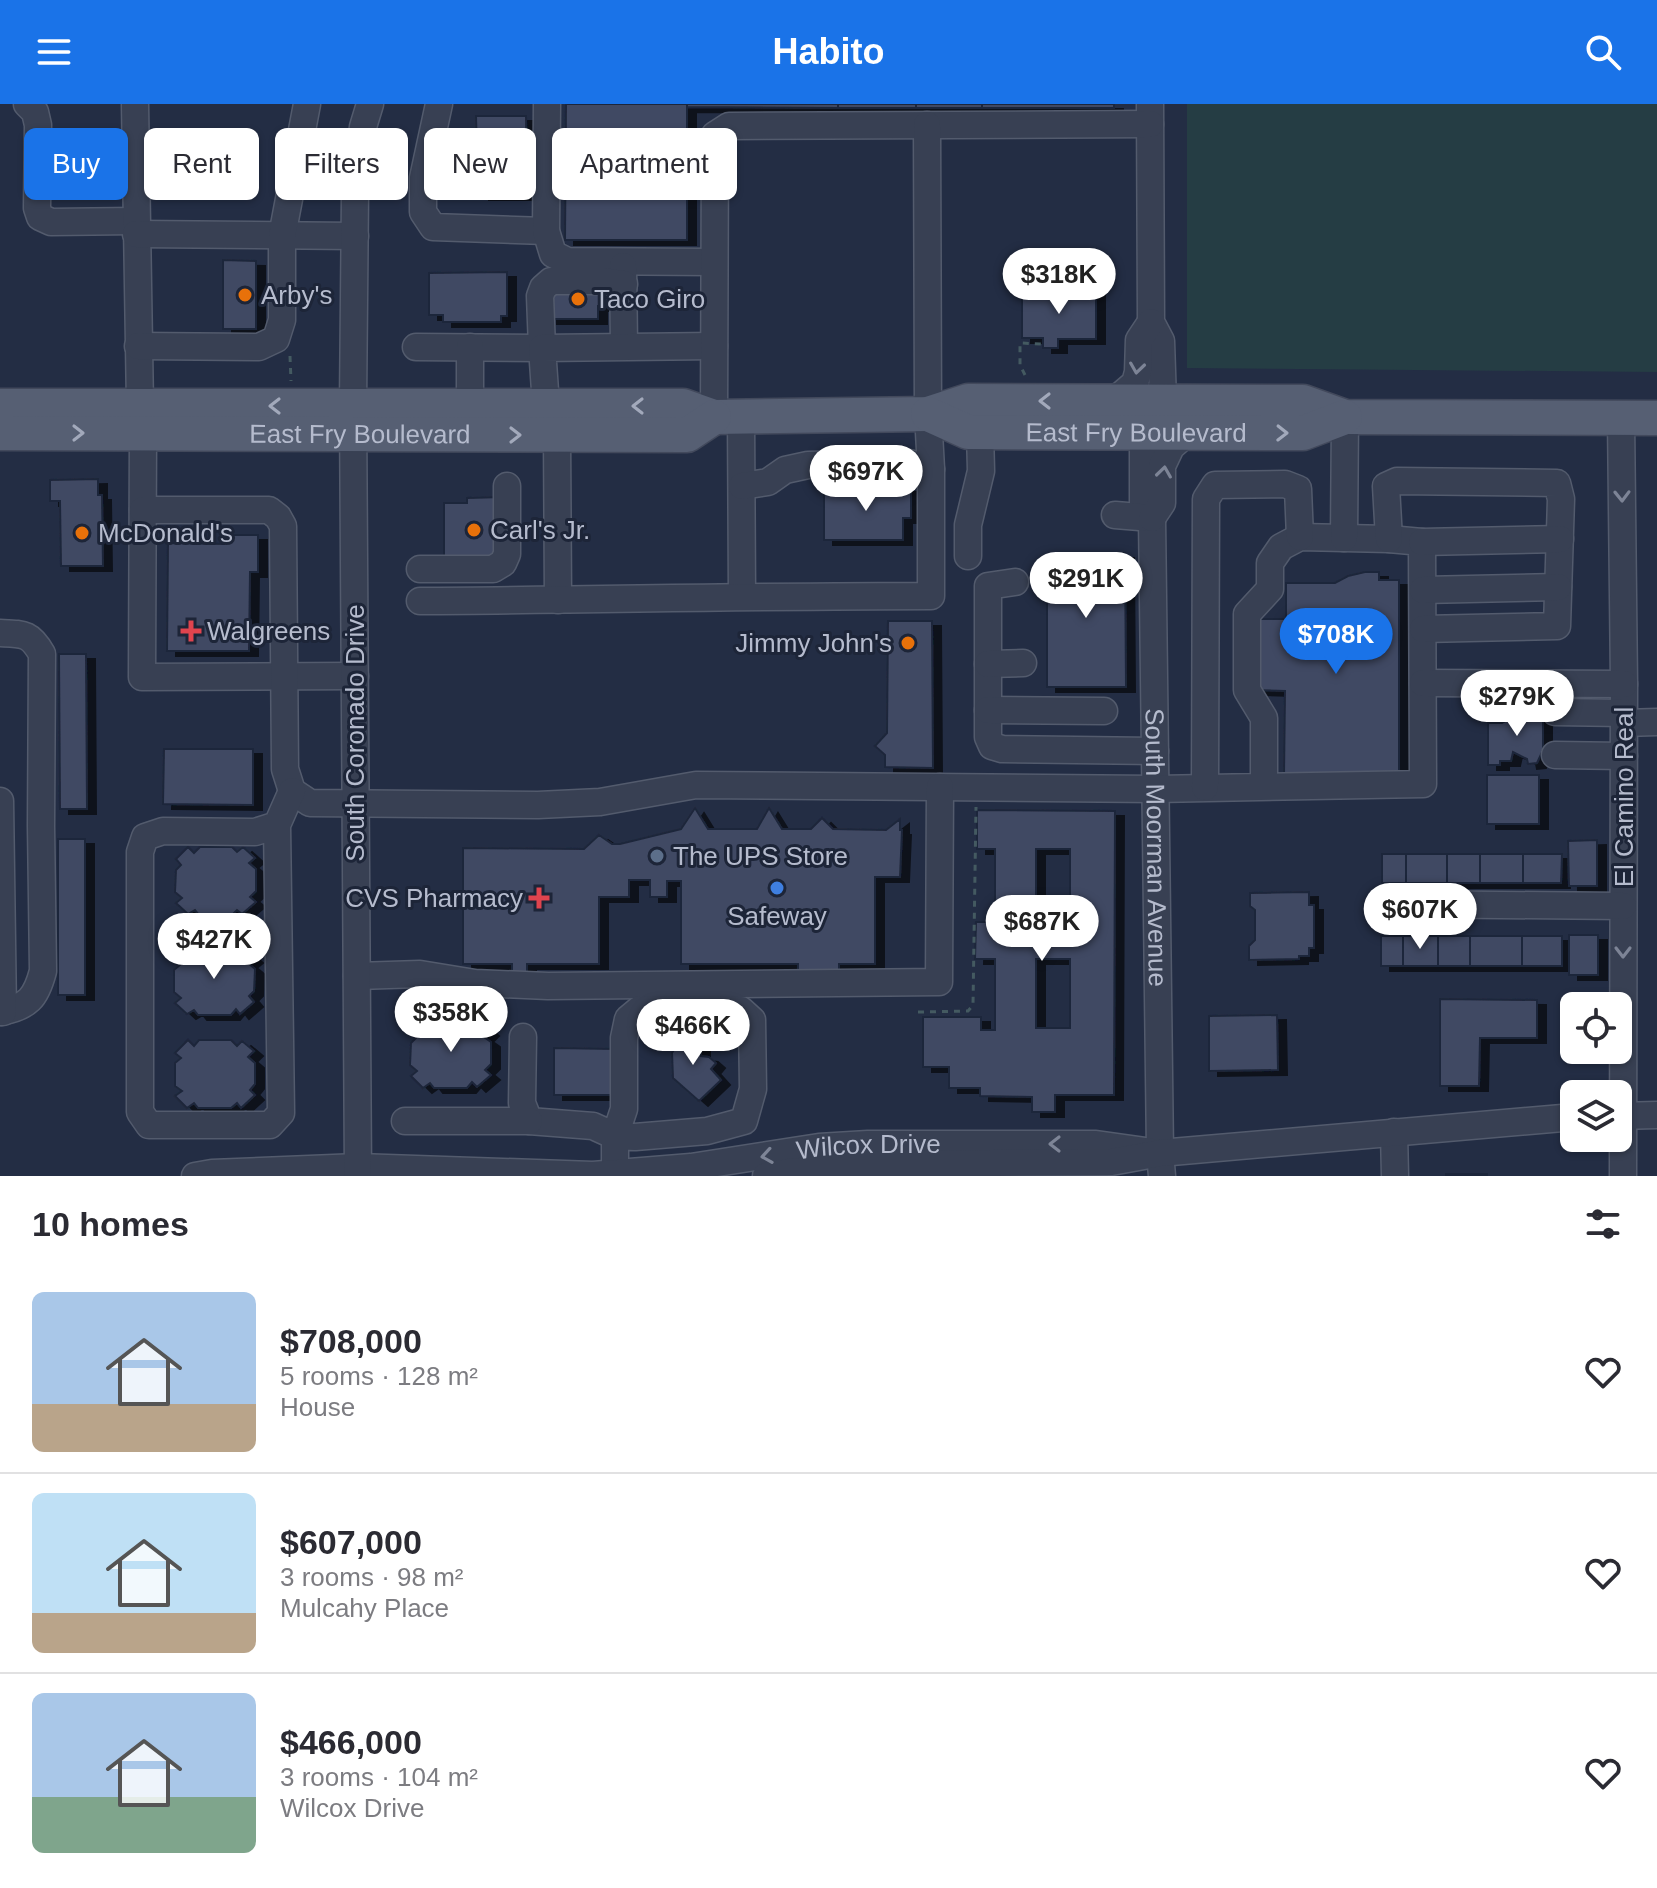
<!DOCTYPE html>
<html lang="en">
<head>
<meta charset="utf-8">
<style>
  body { margin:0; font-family:Arial,sans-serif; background:#f2f2f3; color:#2b2b33; height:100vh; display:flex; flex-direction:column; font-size:30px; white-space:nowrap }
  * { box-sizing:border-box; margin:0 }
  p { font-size:26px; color:#7c7c81 }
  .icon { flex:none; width:44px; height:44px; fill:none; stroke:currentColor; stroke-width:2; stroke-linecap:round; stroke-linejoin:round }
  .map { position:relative; height:1072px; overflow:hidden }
  .side { display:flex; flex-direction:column; background:#fff; flex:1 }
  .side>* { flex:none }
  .hud { position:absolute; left:24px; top:24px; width:800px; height:72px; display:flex; gap:16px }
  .buttons { position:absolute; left:1560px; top:888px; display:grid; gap:16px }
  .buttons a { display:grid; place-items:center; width:72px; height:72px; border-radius:12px; background:#fff; box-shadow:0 2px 6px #0004; font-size:40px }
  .price { position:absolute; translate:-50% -68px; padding:0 18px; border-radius:28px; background:#fff; color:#222; font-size:26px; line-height:52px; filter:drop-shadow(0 2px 4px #0008) }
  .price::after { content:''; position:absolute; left:50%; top:48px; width:24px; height:18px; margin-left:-12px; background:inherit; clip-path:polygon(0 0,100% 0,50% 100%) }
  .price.current { background:#1a73e8; color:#fff }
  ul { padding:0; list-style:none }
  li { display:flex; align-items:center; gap:24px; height:200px; padding:0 32px }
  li+li { border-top:2px solid #e1e1e2 }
  li span { display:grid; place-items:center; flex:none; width:224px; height:160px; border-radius:12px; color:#555 }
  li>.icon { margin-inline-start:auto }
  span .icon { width:96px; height:96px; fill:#fffc; stroke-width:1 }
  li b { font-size:34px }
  h2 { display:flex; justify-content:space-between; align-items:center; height:96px; padding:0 32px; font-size:34px }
  .pill { padding:0 28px; border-radius:12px; background:#fff; box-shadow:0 2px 6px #0004; font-size:28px; line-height:72px }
  .pill.current { background:#1a73e8; color:#fff }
  header { display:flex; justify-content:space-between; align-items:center; height:104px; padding:0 32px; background:#1a73e8; color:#fff; font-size:36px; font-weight:600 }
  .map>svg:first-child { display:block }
  .green { fill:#253d44 }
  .building { fill:#404964; stroke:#1f273a; stroke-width:2; fill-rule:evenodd; filter:url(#shadow) }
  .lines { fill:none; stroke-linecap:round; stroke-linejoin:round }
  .minor-casing { stroke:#535b6d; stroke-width:29 }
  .major-casing { stroke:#42495c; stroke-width:37 }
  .path { stroke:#445a61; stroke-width:3; stroke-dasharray:6 6; stroke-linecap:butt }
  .minor { stroke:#384053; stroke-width:26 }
  .major { stroke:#565f73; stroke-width:34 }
  .oneway { stroke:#7d8496 }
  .oneway2 { stroke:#a2a9bb }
  .food-dot { fill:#e8710a; stroke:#1d2538; stroke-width:3 }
  .health-dot { fill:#e0444e; stroke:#1d2538; stroke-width:3 }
  .service-dot { fill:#5c6f8a; stroke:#1d2538; stroke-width:3 }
  .shop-dot { fill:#3f7fe0; stroke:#1d2538; stroke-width:3 }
  .labels { text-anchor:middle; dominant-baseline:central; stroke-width:6; stroke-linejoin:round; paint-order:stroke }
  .poi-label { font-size:26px; fill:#b5bbcd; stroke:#1d2538; text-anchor:start }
  .street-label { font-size:26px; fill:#b5bbcd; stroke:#1d2538 }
</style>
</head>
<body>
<header><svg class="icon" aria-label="menu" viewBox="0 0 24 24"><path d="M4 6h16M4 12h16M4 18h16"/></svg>Habito<svg class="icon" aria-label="search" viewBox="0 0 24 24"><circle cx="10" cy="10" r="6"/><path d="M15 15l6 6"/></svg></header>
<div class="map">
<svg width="1657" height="1072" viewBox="0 0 1657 1072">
  <defs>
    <filter id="shadow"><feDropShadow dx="9" dy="5" stdDeviation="0" flood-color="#0009"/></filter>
  </defs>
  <rect width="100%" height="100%" fill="#232d44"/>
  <path class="green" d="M1187,0H1657V268L1187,264Z"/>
  <path class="building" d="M566,0H687V136H565Z
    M687,0H838V4L687,3Z
    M838,0H916V4H838Z
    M916,0H982V4H916Z
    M982,0H1114V4H982Z
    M476,12H526L527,91H480V85H473L472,50H477Z
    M223,156L256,157V225H223Z
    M507,168V212H501V218H443V211H429V169Z
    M1096,186V235H1058V244H1043V234H1022V187Z
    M548,187H609L608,202H598V215H548Z
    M98,375V391H102L103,462H61L60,397H50V376Z
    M824,383H911V414H903V436H824Z
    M504,393L498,461L444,453V399H467V394Z
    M224,431H258V468H250L249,547H167L168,439L224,440Z
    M1125,449L1126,583H1047V450Z
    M1365,468H1379V476H1399V671L1284,672L1285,587L1254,586L1255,515H1286V479H1335L1348,472Z
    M888,517H932L933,664L885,663V651L875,642L887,629Z
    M59,550H86L87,705H60Z
    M1526,605H1538L1543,616V646L1537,659L1528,660L1527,655L1513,648L1511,657H1500V661H1488V619H1502Z
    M164,645H253V701L163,700Z
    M1487,671H1539V720H1487Z
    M695,704L708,725H757L769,704L782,725H811L822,714L833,725L886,726L900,715V726H902L900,773H875V860H839V872H798V860H681V777H667V793H650V776H629V793H599V860H527V874H512V860H463V744L584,745L599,731L612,740H620L681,725Z
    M977,706L1115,707L1114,991H1055V1008H1032V993L980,992V984H949V963H923V913H981V926H995V855H975L976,818H995V745H977ZM1036,745H1070V816H1036ZM1036,855H1070V924H1036Z
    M58,735H85V891H58Z
    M1597,736V782H1569L1568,737Z
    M188,743L194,749L200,743H232L237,748L243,743L255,754L249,759L256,765V787L250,793L256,798L242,810L237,806L232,811H199L195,806L188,810L176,799L182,794L175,788L176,766L181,761L176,755Z
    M1382,750H1406V779H1382Z
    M1406,750H1447V779H1406Z
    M1447,750H1480V779H1447Z
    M1480,750H1523V779H1480Z
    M1523,750H1562L1561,779H1523Z
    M1309,788V801H1314V844H1309V852H1299V855L1249,856V842L1255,836V806L1250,802V789Z
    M1569,831H1598V871H1569Z
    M1381,832H1403V862H1381Z
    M1403,832H1438V862H1403Z
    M1438,832H1470V862H1438Z
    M1470,832H1522V862H1470Z
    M1522,832H1562V862H1522Z
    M187,842L193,849L198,842L231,843L236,848L241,843L254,854L248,859L255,865L254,887L249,892L254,898L240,910L236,905L231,911H198L194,906L187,910L175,899L181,894L174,888V866L180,861L174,855Z
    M1440,895L1537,896V934H1480L1479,982H1440Z
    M1277,911L1278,966L1209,967V912Z
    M423,916L429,922L434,916H467L472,922L477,916L490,927L484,933L491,938V960L485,966L491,971L477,983L472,978L467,984H434L430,979L423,984L411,972L417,967L410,961L411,939L416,934L411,929Z
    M675,931H701V952L709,953L716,959L711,965L721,976L699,997L673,974L672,949L675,944Z
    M188,936L194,942L199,936H231L237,942L242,937L254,947L248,953L255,959V980L250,986L255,991L241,1004L237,999L231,1004H198L194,999L187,1004L175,992L182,987L175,982V959L181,954L175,949Z
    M554,944L614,945V991H554Z
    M1446,1070H1487V1072H1446Z"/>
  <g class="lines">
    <g class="minor-casing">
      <g id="minor">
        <path d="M27,0L35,8L38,21L37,104L40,113L51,118L135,117"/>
        <path d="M135,0L140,302"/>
        <path d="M439,0L423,74V108L433,123L546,127"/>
        <path d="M547,0L546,127L553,150L567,157L714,158"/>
        <path d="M1150,0L1151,218L1161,237L1163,297"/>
        <path d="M136,130L355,132"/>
        <path d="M623,162L624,242"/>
        <path d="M138,242L259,243L276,235L282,216V132L307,0"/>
        <path d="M416,243L542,244L540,192L543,184L551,177H604L624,180"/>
        <path d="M470,243V302"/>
        <path d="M1107,297L1121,291L1135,279L1138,268L1139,236L1151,218"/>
        <path d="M546,301L542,244L714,242"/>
        <path d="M741,312L742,492"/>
        <path d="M714,313L715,31L729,22L1150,20"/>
        <path d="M1621,314L1624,580L1623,1072"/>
        <path id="s1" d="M1143,328V399L1152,414L1160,1049L1162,1072"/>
        <path d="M143,330L142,573L355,572"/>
        <path d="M557,331L558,496"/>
        <path d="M742,382L768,378L785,366L808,361L909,359L931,365"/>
        <path d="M143,406H269L278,413L283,422L285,665L292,687L310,699L538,701L600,698L696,681L1156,685L1423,680L1422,438L1389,435L1300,433L1281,443L1270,459V485L1247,510V586L1264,614V682"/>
        <path d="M1115,411L1152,414"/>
        <path d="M1152,414L1162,399V362L1171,343L1188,328"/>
        <path d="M1344,434L1345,313"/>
        <path d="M1389,435L1386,382L1397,377L1557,379L1561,395L1557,522L1423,525"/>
        <path d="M1422,438L1560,435"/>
        <path d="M968,452V421L981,367L980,328"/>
        <path d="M420,465H493L503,459L507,450V382"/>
        <path d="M1015,478L988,482V633L992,642L1002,645L1155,647"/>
        <path d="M1423,486L1558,483"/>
        <path d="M420,497C590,496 761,492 931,492V365L928,310L927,21"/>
        <path d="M0,529C24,530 30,529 42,550L41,722L43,867C36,894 28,903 0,908"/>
        <path d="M988,560L1023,559"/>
        <path d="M1423,579L1624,580"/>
        <path d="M988,606L1104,607"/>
        <path d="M1555,608L1624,609"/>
        <path d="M1624,619L1657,618"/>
        <path d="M1555,651L1624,652"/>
        <path d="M1205,683L1206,395L1215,381L1285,380L1298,385L1300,433"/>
        <path d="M0,697L3,908"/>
        <path d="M277,721L281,1009L270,1021H149L140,1008V748L145,733L163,727L255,728L277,721L292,687"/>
        <path d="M1398,800L1623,802"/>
        <path d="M357,872L420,870L475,879L548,882L939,878L940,683"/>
        <path d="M523,933L522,999L529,1017L593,1022L615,1032L635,1033L707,1027L744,1017L753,985L752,916L741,906L640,905L628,915L624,934V1005L615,1032V1069"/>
        <path d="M1618,1012L1657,1011"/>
        <path d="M405,1017H529"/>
        <path d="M1394,1028L1395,1072"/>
        <path id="s2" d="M195,1072L212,1069L358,1063L593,1071L691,1063L819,1043L868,1040H1096L1160,1049"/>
        <path d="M358,1072L353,302L355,89L363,23L370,0"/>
        <path d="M766,1072L788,1068L880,1060L1111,1058L1160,1049L1574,1013"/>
      </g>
    </g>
    <g class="major-casing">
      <g id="major">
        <path d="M0,302H683L714,313L928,310L968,297L1303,298L1345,313L1657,314"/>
        <path id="s3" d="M928,310L968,328L1303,329L1345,313"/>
        <path id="s4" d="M0,329L687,331L714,313"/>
      </g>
    </g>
    <path class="path" d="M290,252L291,277
      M1025,271L1020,261V239L1043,240
      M918,908L968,907L973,901L976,703"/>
    <use href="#minor" class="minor"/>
    <use href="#major" class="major"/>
  </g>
  <defs><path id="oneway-chevron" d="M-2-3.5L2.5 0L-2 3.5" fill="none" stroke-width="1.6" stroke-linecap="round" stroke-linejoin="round" transform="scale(2)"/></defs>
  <g class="oneway">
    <use href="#oneway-chevron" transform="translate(1137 264) rotate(98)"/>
    <use href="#oneway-chevron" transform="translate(1164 368) rotate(-82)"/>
    <use href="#oneway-chevron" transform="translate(1622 392) rotate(89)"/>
    <use href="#oneway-chevron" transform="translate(1623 848) rotate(90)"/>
    <use href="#oneway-chevron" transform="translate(1055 1040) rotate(180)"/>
    <use href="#oneway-chevron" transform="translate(767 1052) rotate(171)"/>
  </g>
  <g class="oneway2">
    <use href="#oneway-chevron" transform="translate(1045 297) rotate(180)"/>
    <use href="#oneway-chevron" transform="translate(275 302) rotate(-180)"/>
    <use href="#oneway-chevron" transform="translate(638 302) rotate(-180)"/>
    <use href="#oneway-chevron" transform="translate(78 329)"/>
    <use href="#oneway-chevron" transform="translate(1282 329) rotate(1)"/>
    <use href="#oneway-chevron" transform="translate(515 331)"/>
  </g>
  <g class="food-dot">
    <circle cx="245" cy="191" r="8"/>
    <circle cx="578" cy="195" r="8"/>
    <circle cx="474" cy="426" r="8"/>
    <circle cx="82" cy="429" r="8"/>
    <circle cx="908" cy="539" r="8"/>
  </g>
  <g class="health-dot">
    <path d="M187 515h8v8h8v8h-8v8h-8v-8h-8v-8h8z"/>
    <path d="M535 782h8v8h8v8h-8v8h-8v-8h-8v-8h8z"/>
  </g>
  <circle class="service-dot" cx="657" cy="752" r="8"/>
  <circle class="shop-dot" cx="777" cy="784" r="8"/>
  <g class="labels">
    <g class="poi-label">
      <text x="261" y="191">Arby's</text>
      <text x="594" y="195">Taco Giro</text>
      <text x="490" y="426">Carl's Jr.</text>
      <text x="98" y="429">McDonald's</text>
      <text x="207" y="527">Walgreens</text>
      <text x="892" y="539" text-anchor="end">Jimmy John's</text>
      <text x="673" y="752">The UPS Store</text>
      <text x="523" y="794" text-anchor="end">CVS Pharmacy</text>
      <text x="777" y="812" text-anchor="middle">Safeway</text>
    </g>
    <g class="street-label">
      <text stroke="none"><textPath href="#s3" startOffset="212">East Fry Boulevard</textPath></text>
      <text stroke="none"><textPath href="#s4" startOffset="360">East Fry Boulevard</textPath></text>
      <text transform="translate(355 629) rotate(-90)">South Coronado Drive</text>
      <text transform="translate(1624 693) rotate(-90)">El Camino Real</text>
      <text stroke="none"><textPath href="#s1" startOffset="418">South Moorman Avenue</textPath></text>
      <text stroke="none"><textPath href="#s2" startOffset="676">Wilcox Drive</textPath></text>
    </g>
  </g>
</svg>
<div class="buttons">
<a><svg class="icon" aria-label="locate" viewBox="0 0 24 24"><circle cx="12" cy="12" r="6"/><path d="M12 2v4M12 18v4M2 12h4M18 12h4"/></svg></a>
<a><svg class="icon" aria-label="layers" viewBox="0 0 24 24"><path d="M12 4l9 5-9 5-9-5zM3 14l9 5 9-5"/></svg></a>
</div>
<b class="price" style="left:1059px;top:212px">$318K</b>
<b class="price" style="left:866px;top:409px">$697K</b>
<b class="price" style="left:1086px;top:516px">$291K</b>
<b class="price current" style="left:1336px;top:572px">$708K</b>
<b class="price" style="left:1517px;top:634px">$279K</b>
<b class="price" style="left:1420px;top:847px">$607K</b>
<b class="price" style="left:1042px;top:859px">$687K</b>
<b class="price" style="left:214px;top:877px">$427K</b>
<b class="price" style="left:451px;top:950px">$358K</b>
<b class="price" style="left:693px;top:963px">$466K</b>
<div class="hud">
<a class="pill current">Buy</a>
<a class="pill">Rent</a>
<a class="pill">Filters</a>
<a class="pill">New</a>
<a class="pill">Apartment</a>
</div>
</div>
<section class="side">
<h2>10 homes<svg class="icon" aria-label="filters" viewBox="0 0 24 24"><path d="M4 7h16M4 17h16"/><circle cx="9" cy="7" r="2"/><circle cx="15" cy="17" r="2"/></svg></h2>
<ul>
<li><span style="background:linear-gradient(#a9c7e8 70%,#b9a48a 0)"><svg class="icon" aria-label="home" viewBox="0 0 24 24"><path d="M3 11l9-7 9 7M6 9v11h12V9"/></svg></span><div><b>$708,000</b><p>5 rooms · 128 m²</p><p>House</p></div><svg class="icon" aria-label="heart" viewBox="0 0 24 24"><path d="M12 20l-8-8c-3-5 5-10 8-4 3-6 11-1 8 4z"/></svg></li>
<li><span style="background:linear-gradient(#bfe0f5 75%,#b9a48a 0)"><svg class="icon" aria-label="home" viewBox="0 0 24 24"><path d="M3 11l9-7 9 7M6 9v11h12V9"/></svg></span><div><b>$607,000</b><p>3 rooms · 98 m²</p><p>Mulcahy Place</p></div><svg class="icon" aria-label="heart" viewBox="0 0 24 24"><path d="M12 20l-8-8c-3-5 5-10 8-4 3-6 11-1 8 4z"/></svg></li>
<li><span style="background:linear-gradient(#a9c7e8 65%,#7fa58c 0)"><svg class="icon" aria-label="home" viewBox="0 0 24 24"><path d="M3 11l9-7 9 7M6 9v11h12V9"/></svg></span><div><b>$466,000</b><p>3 rooms · 104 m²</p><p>Wilcox Drive</p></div><svg class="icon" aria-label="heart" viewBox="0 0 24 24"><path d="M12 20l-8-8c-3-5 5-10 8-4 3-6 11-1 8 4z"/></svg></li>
</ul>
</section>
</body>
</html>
